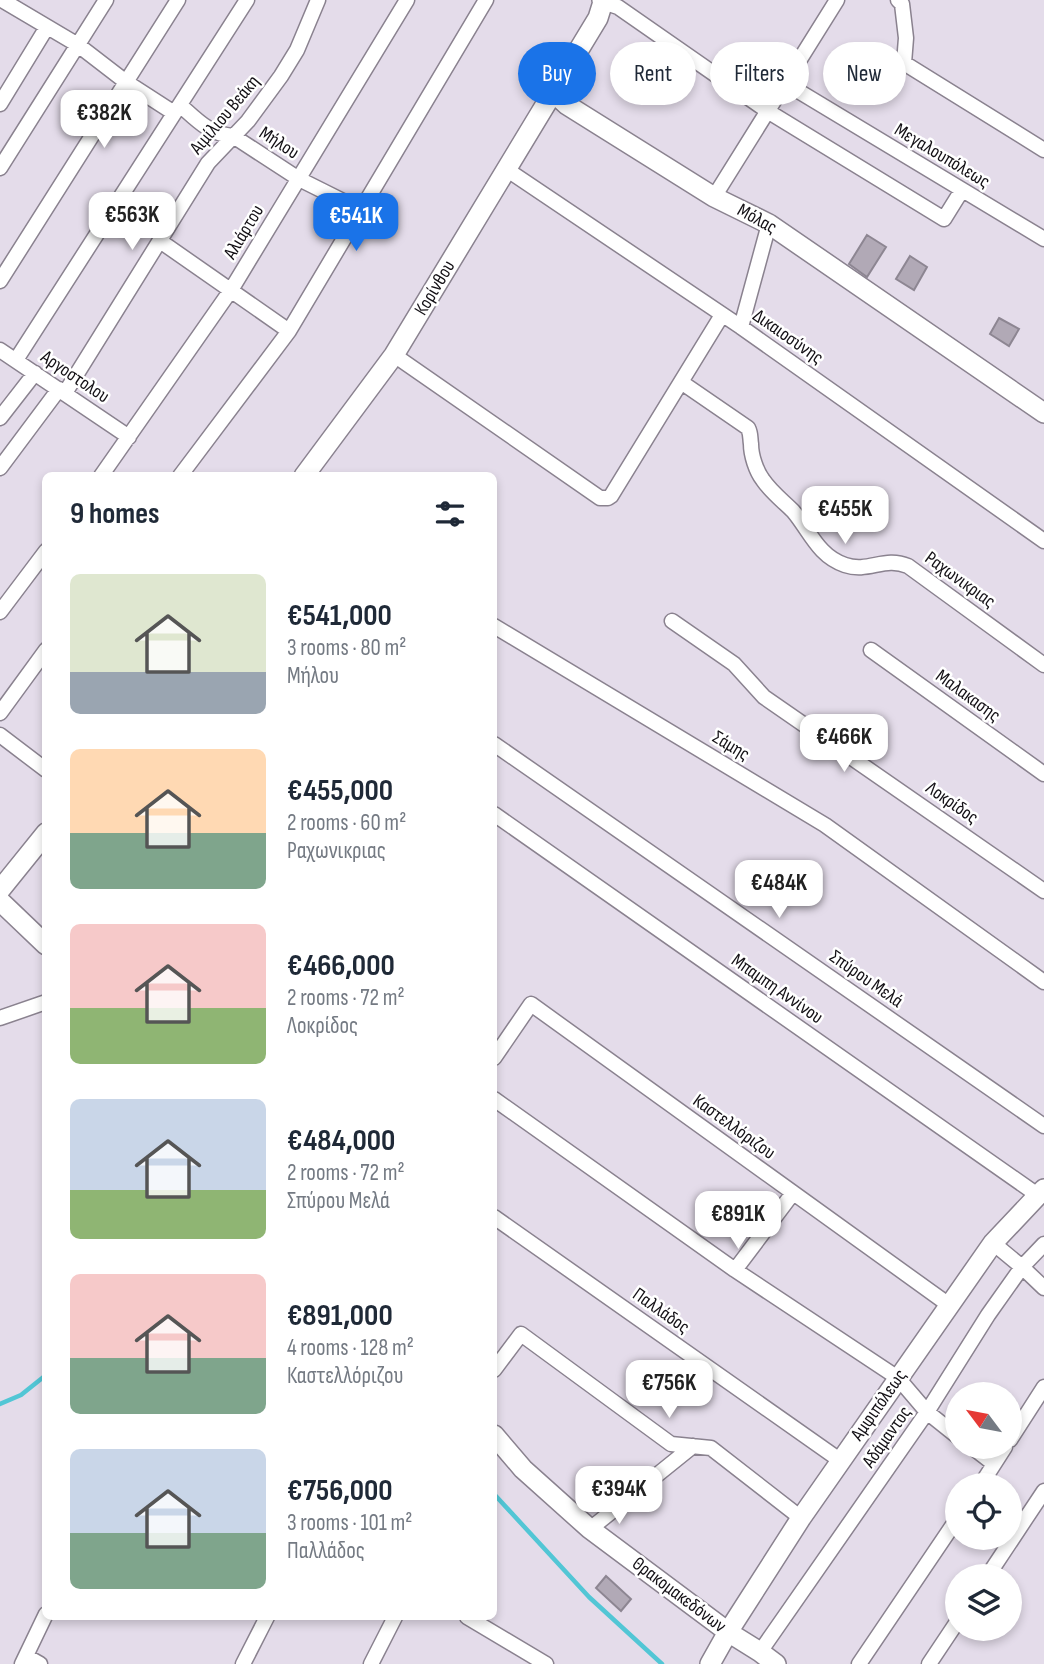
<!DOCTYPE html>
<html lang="en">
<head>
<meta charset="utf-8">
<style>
  body { margin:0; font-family:"Sofia Sans Condensed",sans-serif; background:#f2f2f3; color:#1f2937; height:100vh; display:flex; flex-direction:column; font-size:26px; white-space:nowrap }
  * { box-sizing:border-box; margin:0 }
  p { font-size:23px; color:#747a83 }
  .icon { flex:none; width:38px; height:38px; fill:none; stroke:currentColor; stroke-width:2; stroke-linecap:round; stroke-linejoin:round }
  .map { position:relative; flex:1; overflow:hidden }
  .side { position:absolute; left:42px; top:472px; width:455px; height:1148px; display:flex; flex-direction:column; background:#fff; border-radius:10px; box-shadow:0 4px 10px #0003 }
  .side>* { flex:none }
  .guide { position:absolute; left:518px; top:42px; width:420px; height:63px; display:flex; gap:14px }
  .needle { width:46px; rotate:302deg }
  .tools { position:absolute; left:945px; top:1382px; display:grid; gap:14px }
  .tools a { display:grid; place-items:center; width:77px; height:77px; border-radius:50%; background:#fff; box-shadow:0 4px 10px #0003; font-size:35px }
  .price { position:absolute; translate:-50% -60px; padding:0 16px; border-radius:14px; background:#fff; color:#222; font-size:23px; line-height:46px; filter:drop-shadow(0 2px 4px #0008) }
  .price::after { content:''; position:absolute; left:50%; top:42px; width:21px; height:16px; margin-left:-10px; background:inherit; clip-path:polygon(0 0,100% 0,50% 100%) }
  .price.active { background:#1a73e8; color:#fff }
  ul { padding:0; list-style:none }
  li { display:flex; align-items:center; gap:21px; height:175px; padding:0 28px }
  li span { display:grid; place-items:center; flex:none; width:196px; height:140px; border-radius:10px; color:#555 }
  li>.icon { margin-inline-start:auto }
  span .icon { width:84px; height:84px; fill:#fffc; stroke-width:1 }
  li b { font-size:30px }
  h2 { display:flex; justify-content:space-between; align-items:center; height:84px; padding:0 28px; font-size:30px }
  .chip { padding:0 24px; border-radius:32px; background:#fff; box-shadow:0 4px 10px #0003; font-size:24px; line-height:63px }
  .chip.active { background:#1a73e8; color:#fff }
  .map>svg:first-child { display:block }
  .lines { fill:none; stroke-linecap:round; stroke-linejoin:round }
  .stream { stroke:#52c6d5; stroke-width:4.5 }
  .building { fill:#b1a9b6; stroke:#8d8692; stroke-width:2 }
  .street-casing { stroke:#8a828f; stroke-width:17 }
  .secondary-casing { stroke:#8a828f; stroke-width:22 }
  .street { stroke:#fff; stroke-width:14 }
  .secondary { stroke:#fff; stroke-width:19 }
  .labels { text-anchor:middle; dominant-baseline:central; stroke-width:5; stroke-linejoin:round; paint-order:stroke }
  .street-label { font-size:19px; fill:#131015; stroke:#fff }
</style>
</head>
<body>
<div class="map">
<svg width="1044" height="1664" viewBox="0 0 1044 1664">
  <rect width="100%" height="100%" fill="#e4dcea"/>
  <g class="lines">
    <path class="stream" d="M0,1404L21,1395L46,1375
      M494,1494L589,1597L662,1664"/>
  </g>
  <path class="building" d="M867,235L886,247L867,277L849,264Z
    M910,256L927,267L914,290L896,279Z
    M999,318L1019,329L1009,346L990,334Z
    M606,1576L631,1599L621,1611L596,1588Z"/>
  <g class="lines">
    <g class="street-casing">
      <path id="street" d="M2,0L78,45L126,82L174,113
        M898,0L902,4L906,38L904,63L1044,150
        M603,2L618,7L769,112L944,219L962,190
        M785,83L1044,239
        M0,104L47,27
        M180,105C197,120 209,134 233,136L299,179L361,210
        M0,168L106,0
        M506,169L741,327L1044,541
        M714,197L837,0
        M160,241L289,331
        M0,281L178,0
        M741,327L769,224
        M0,350L129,437
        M394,355L600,498H608L611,496L722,315
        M16,360L247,0
        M681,382L748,428C751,434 750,438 751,444C751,455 756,471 763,480C771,492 783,501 793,511C810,531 818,556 845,565C869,573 884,556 908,566L1044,665
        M65,393L208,163L248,121L281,76L297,50L318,0
        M0,418L35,373
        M0,468L59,389
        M101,476L231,290L407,0
        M180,476L289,331L486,0
        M0,612L46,551
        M672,621L734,664L764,697L1044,891
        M494,626L825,825L1044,982
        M871,650L1044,774
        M0,713L46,650
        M0,735L46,770
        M494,744L1044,1126
        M494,814L1039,1196
        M0,1018L46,1002
        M494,1058L531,1004L949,1305
        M494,1099L735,1270L898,1378L927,1412L957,1436
        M494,1217L841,1461
        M993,1243L1022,1267L1044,1288
        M735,1270L793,1193
        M494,1370L521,1334L671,1444L711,1448L801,1518
        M1010,1440L1044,1387
        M972,1447L994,1464
        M980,1486L1005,1447
        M590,1529L693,1446
        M987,1577L1044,1491
        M467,1617L546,1664
        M760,1652L927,1412L988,1315L1022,1267L1044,1244
        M26,1656L40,1664
        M22,1664L46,1614
        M243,1664L267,1617
        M371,1664L395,1617
        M859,1664L957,1519
        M929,1664L957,1622"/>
    </g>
    <g class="secondary-casing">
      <path id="secondary" d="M553,92L567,105L714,197L769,224L1044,413
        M304,476L394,355L598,18L603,2L602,0
        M0,890L46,833
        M0,901L46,945
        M494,1435L523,1469L590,1529L728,1632L760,1652L776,1664
        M710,1664L728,1632L801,1518L993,1243L1044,1189"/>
    </g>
    <use href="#street" class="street"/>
    <use href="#secondary" class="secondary"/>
  </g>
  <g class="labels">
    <g class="street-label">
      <text transform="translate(225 115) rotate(-50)">Αιμίλιου Βεάκη</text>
      <text transform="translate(279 143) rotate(33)">Μήλου</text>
      <text transform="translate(942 156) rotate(31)">Μεγαλουπόλεως</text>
      <text transform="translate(757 219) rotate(29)">Μόλας</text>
      <text transform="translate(244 232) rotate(-59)">Αλιάρτου</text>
      <text transform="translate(435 288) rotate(-59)">Κορίνθου</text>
      <text transform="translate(788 337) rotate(35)">Δικαιοσύνης</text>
      <text transform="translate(75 377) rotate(34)">Αργοστολου</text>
      <text transform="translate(960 580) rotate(36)">Ραχωνικριας</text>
      <text transform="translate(968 696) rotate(36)">Μαλακασης</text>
      <text transform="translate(731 746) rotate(31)">Σάμης</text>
      <text transform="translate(952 803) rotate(35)">Λοκρίδος</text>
      <text transform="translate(866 979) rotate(35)">Σπύρου Μελά</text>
      <text transform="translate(777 989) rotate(35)">Μπαμπη Αννίνου</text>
      <text transform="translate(734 1127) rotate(36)">Καστελλόριζου</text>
      <text transform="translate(661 1311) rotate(35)">Παλλάδος</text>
      <text transform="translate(879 1405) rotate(-55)">Αμφιπόλεως</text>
      <text transform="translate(887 1437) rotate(-55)">Αδάμαντος</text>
      <text transform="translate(679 1595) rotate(37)">Θρακομακεδόνων</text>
    </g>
  </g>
</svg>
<div class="tools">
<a><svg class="needle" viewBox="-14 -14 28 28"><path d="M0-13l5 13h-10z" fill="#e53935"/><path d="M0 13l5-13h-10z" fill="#747a83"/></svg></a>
<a><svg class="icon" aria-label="locate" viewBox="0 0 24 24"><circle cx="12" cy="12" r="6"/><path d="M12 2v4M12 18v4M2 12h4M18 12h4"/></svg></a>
<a><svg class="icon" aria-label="layers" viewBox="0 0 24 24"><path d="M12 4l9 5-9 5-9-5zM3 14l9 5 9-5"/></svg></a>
</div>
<b class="price" style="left:104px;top:150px">€382K</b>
<b class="price" style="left:132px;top:252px">€563K</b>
<b class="price active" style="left:356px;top:253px">€541K</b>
<b class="price" style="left:845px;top:546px">€455K</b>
<b class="price" style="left:844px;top:774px">€466K</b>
<b class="price" style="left:779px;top:920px">€484K</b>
<b class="price" style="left:738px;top:1251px">€891K</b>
<b class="price" style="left:669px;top:1420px">€756K</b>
<b class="price" style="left:619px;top:1526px">€394K</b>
<div class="guide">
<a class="chip active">Buy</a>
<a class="chip">Rent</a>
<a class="chip">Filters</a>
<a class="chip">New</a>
</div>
<section class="side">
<h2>9 homes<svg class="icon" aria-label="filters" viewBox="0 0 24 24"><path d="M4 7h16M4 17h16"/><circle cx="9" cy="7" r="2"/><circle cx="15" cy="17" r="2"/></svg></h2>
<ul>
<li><span style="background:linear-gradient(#dfe7d0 70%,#9aa5b1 0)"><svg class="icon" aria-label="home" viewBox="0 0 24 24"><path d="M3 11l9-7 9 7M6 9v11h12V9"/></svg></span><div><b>€541,000</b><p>3 rooms · 80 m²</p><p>Μήλου</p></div></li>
<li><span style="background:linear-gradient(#ffd9b3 60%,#7fa58c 0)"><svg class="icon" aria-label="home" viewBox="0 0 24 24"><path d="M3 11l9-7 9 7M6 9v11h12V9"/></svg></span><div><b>€455,000</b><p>2 rooms · 60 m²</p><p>Ραχωνικριας</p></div></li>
<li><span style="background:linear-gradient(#f6c9c9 60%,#8fb573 0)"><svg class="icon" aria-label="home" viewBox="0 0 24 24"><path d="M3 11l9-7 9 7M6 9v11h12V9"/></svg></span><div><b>€466,000</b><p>2 rooms · 72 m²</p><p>Λοκρίδος</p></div></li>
<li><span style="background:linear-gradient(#c9d6e8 65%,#8fb573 0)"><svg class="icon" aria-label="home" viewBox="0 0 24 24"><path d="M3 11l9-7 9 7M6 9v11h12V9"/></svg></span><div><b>€484,000</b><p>2 rooms · 72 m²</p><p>Σπύρου Μελά</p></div></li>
<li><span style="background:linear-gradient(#f6c9c9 60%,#7fa58c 0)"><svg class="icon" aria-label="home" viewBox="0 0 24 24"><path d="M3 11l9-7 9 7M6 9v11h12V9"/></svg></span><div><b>€891,000</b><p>4 rooms · 128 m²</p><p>Καστελλόριζου</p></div></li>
<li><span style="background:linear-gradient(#c9d6e8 60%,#7fa58c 0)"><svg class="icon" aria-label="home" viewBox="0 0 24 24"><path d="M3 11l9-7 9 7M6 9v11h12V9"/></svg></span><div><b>€756,000</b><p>3 rooms · 101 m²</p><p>Παλλάδος</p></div></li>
</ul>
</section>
</div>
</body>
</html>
